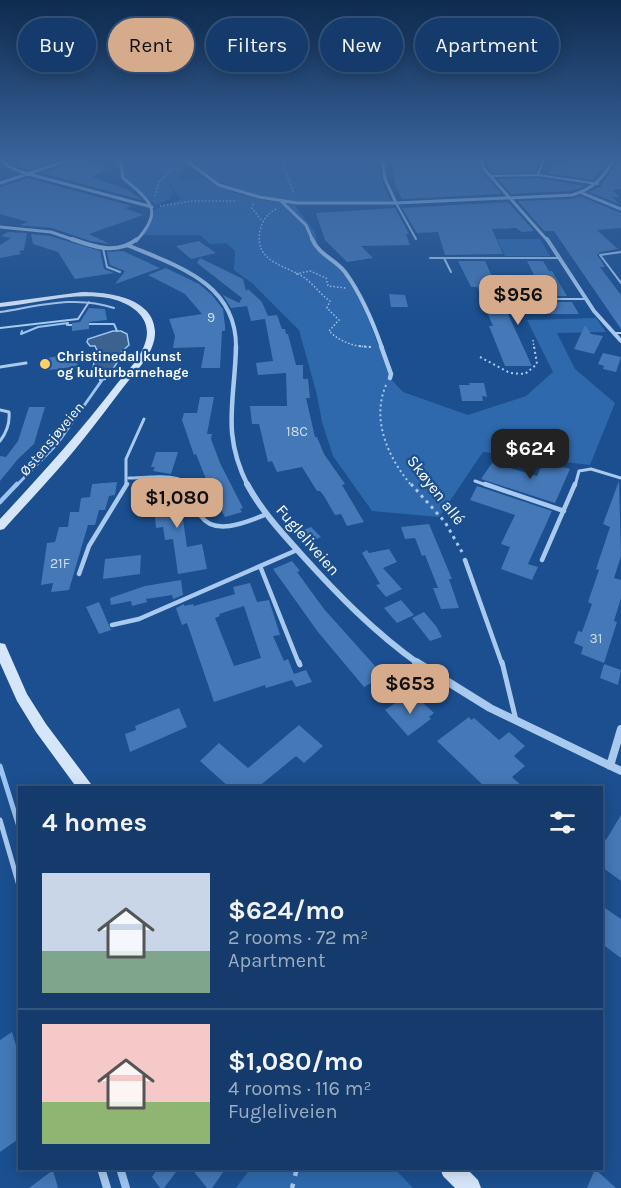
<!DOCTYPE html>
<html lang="en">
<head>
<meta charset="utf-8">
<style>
  body { margin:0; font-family:Karla,sans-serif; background:#214673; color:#f1f3f6; height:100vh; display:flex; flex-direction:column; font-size:22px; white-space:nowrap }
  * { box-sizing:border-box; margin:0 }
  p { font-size:20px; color:#9dadc1 }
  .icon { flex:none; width:33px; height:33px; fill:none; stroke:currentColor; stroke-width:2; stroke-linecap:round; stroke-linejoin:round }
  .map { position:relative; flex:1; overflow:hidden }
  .sheet { position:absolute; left:18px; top:786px; width:585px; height:384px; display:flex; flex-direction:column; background:#143b6b; border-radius:0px; box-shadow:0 3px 15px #0003,0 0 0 2px #33557e }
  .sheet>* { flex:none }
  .top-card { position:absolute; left:18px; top:18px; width:585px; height:54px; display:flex; gap:12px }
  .price { position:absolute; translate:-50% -51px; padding:0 14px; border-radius:12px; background:#d6ab8b; color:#111; font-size:20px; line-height:39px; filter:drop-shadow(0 2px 3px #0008) }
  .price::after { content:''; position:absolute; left:50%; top:36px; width:18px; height:14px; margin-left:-9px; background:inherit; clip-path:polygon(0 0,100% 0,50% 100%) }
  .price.on { background:#222; color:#fff }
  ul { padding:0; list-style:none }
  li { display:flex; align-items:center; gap:18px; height:150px; padding:0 24px }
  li+li { border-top:2px solid #33557e }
  li span { display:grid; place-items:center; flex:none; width:168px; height:120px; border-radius:0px; color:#555 }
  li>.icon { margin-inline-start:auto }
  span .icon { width:72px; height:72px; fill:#fffc; stroke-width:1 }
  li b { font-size:26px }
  h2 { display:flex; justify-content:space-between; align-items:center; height:72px; padding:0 24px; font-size:26px }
  .tag { padding:0 21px; border-radius:27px; background:#143b6b; box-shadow:0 3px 15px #0003,0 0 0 2px #33557e; font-size:21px; line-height:54px }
  .tag.on { background:#d6ab8b; color:#111 }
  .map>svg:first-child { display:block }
  .green { fill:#2e69ad }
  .water { fill:#3c6290; stroke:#9cc4f0; stroke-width:1.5 }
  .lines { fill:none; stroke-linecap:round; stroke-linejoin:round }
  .stream-far4 { stroke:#9cc4f0; stroke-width:2 }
  .stream-far3 { stroke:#9cc4f0; stroke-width:3 }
  .stream-far2 { stroke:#9cc4f0; stroke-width:4.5 }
  .stream-far1 { stroke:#9cc4f0; stroke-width:5 }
  .stream { stroke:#9cc4f0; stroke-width:8 }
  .building { fill:#4478b7; fill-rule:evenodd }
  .path-far3 { stroke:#a9c9ee; stroke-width:1.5; stroke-dasharray:1.5 2; stroke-linecap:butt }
  .path-far2 { stroke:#a9c9ee; stroke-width:2; stroke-dasharray:2 3; stroke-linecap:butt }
  .path-far1 { stroke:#a9c9ee; stroke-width:3; stroke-dasharray:3 4.5; stroke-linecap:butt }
  .path { stroke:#a9c9ee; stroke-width:4.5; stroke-dasharray:4.5 8; stroke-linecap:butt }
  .lane-far4 { stroke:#a9c9ee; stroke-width:2 }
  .lane-far3 { stroke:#a9c9ee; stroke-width:3 }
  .lane-far2 { stroke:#a9c9ee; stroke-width:4.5 }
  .lane-far1 { stroke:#a9c9ee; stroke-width:5 }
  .lane { stroke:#a9c9ee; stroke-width:8 }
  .street-far4 { stroke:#a9c9ee; stroke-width:3 }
  .street-far3 { stroke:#a9c9ee; stroke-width:4 }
  .street-far2 { stroke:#a9c9ee; stroke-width:4.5 }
  .street-far1 { stroke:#a9c9ee; stroke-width:6 }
  .street { stroke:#a9c9ee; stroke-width:8 }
  .secondary { fill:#d6e6fa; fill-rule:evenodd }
  .poi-dot { fill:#ffd166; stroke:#1b4f8f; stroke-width:2 }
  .labels { text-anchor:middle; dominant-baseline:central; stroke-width:4.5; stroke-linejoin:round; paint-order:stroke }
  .number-label { font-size:14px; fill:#d0dded }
  .far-poi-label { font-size:14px; font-weight:bold; fill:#fff; stroke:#1b4f8f; text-anchor:start }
  .far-street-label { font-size:14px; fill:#fff; stroke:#1b4f8f }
  .street-label { font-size:16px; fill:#fff; stroke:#1b4f8f }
</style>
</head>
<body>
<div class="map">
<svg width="621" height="1188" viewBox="0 0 621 1188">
  <rect width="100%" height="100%" fill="#1b4f8f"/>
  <path class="green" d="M122,157H379L381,179L391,202C324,204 249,210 194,165L181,170L180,181L170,184L201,176C229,194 260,202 293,203L315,232L319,251L338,263L365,309L390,378L403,392L468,415L526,396L553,372L527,320L596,318L606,332L557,333L575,369L615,403L590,465L483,452L439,517L372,511L333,456L322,422L317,395L299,330L252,283L234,270L235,251L226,243L210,244L200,235H143L150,224L154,210L181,199L169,184L173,192L170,199L156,205L123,176Z
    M497,239H540L550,256H505Z
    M250,1169H395L413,1188H236Z"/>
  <path class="water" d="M113,331H121L127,334L129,345L117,356L118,361L110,374L93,370L94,361L100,357L95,346H90L87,342L88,339Z"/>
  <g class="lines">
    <path class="stream-far4" d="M85,324H114L117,331
      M22,331L21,334L38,327L68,323L67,325H77"/>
    <path class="stream-far3" d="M16,486L57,444L107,373"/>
    <path class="stream-far2" d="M0,502L17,484"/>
    <path class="stream-far1" d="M0,766L20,830"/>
    <path class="stream" d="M120,1168L126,1188"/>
  </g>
  <path class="building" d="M19,157H39L44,160L68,157L28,170L10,163L21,161Z
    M391,157H476L481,171L502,194L402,199L394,182Z
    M484,157L538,161L539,163L536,172L492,173Z
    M568,157H589L609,159L593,180L548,173L555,162L566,164Z
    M82,159L110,168L92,177L128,190L142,200L41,173Z
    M618,160L621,161V189L612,190L620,197H612L621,205L589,192L600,187Z
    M28,178L132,206L125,208L143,215L89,234L110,244L90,241L52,228L29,226L28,223V226L20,225L28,222L0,214V187Z
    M538,178L585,186L571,191L511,194L498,179Z
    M580,196L621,213V228L597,230L618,249L600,252L597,255L605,267H600L621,295V329L554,231H544L518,201L572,199Z
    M508,202L534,231L522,232L516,228L492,229L503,254L445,255L438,232L417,233L402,208Z
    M395,208L409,234H406L410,245L361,246L373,258L347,262L325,240L316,213Z
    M8,232L27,233L24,250L19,251L21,254L0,258V245L11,238L1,236Z
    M31,234L50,236L100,251L104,269L114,273L75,279L58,252L33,244Z
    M199,241L216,253L191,259L176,246Z
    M123,251L160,268L115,284L125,271L110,265L107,252Z
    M200,258L243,279L246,291L248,289L262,302L268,316L277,315L282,329H285L286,334H288L296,365H303V379H308L310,398H306L315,437H317L324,454L345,484L342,485L364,522L347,526L341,514L335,515L324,496L320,491H317L302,467L277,472L272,461L268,462L259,424H252L250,406H287L286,373L258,375L256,363L273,361L265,319L251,321L247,306L231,308L223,295L239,303L242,298L197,263Z
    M458,261H485L495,283H538L527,261H543L549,271H552L567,296H481L477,287H471Z
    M166,268L199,284L212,295L223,309L225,326V331H222L220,368H201L205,347L173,348L175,336L169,319L202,314L185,294L148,275Z
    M389,294L405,295L408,307H391Z
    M483,302H572L579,314H508L532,366H505L489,326H493Z
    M89,308L105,309L107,320L89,322V329L72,331V323L80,322Z
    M585,325L591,334L603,336L594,354L574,349Z
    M75,353L78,366L43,371L42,359Z
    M603,353L621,357L616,372L603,369L604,366L598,364Z
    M469,383H484L487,397L482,396L483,401H462L459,385H470Z
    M200,397H214L207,434H212L211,439L220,463L243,508L240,509L242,512L225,517L212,494L196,454L194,455L182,420L184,413H197Z
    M29,407H45L34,444L18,459L0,481V456L6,457L18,441Z
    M156,452H178L171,474L153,471L155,467H151Z
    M543,462L570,469L555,503L481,479L492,463L537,476Z
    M158,481H169L168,486L175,485L176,492H179L187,547L202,544L207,569L178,574L173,539L165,540L163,527L156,528L153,498L160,497Z
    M619,481L621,556L614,578L621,580V598L614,621L617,622L604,663L581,654L583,647L574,643L578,631L582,632L592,604L588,602L599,570L596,569L610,527L603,524Z
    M117,482L115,495L109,496L105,510H99L95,525H88L69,590L51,592L53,583L41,585L47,543L55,542L59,527H68L70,512H79L81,498L90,497L92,484Z
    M477,486L552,511L528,564L538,567L532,580L501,569L510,547L501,544L515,515L470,500Z
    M429,524L452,579H449L459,608L441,609L433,588H438L425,555L422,556L415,538L405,539L401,527Z
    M311,527L321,537L307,543L298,532Z
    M389,549L397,562L383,568L402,589L386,597L376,585L380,584L362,553L367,550L369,553Z
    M141,555L140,574L103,579L105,559Z
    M292,561L300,571L297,572L324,609L384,676L364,687L318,632L273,569Z
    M181,580L183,595L173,599L172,595L146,599L147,602L132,606L131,601L111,605L110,598L145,586Z
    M250,583L257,602L269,600L280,635L273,636L284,661L288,659L294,674L306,670L312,682L296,687L292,680L266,688L265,685L214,702L187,623L182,625L176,608L184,604V606L193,604L194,606L235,594L233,587ZM244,606L261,658L234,666L215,618L220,616L219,614Z
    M401,600L414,615L397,623L384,608Z
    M99,602L111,630L99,634L86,607Z
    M424,612L436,626L442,637L430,641L412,618Z
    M604,664L621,670L618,685L600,678Z
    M404,697L413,703L419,699L434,713L429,717L431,719L408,736L385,710Z
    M179,708L187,727L130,752L125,734L136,730L135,726Z
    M469,717L471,720L474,718L499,740L509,732L525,746L514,756L525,766L512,777L524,788H486L437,741Z
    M299,725L323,746L304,763L296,756L257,788H230L200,761L219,743L248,768Z
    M621,815V881L602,867V837L606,840Z
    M602,906L621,919V958L602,944Z
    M12,1032L20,1059V1138L0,1152V1040Z
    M158,1168H179L164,1188H160L152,1177Z
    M191,1168H226L212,1188H207Z
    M595,1169L616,1188H587Z
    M53,1170L58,1188H29Z"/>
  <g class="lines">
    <path class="path-far3" d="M283,157L284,168L294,194
      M155,196L159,182L178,164
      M253,204L252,208L262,221
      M160,206L193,201H237
      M276,209C267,214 262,221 260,231C254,263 286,265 305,278C314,285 321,295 330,301L327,308L339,320L329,331C340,342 355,347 371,347
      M296,274L310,271L326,278L328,286L346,288
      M533,340L534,348"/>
    <path class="path-far2" d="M359,346L371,347
      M480,357L510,373L525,374L537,364L534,346
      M99,380L107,379
      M386,385C371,420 388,458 412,486"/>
    <path class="path-far1" d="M411,484L445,522L462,552"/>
    <path class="path" d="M292,1188L297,1168"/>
    <path class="lane-far4" d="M538,175L543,161
      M491,176L538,175L598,184
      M396,203L416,239
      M103,248L107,267L120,272
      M621,252L600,255L621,283
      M430,258H559
      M444,258L451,272
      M483,299H586
      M0,312C39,306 76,295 114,308
      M0,328L78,319L89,302
      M614,333H621"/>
    <path class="lane-far3" d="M0,367L26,363
      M0,410L9,412C10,423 7,432 0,441
      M129,478C146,478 180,472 191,486
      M475,481L489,486
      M126,486V459L144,419
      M575,486L579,471L591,469L621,478"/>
    <path class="lane-far2" d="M190,484C196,494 195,506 201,516C215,537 249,521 267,514
      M485,484L564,511
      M465,560L502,664
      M542,560L575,484
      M260,566L299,664
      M79,574L89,546L127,484
      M112,625L139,619L297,550"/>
    <path class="lane-far1" d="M299,662L300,665
      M502,662L516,720
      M0,820L20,889"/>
    <path class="lane" d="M101,1168L107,1188"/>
    <path class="street-far4" d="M0,157L6,165L21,172L152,207
      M120,157L123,178C150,201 165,210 136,241
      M181,157L219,185L259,197L297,203H396L572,195C594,189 605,176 615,157
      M382,157L385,179L396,203
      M480,157L484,169L548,241
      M0,183L79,157
      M582,193L621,209
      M281,201L306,225L313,241
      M0,227L51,232L77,241"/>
    <path class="street-far3" d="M72,239C94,247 117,255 137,239
      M312,239C319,255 335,259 345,272C361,294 373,322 382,348
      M547,239L594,311L621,341
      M127,245C177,266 237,283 236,348"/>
    <path class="street-far2" d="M236,346C235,401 221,433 248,486
      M381,346L391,374L390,378"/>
    <path class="street-far1" d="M247,484C261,510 281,532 301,554C337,594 374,632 419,664"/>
    <path class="street" d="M416,662L490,708L621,771
      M610,766L621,729"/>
    <path class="secondary" d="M82,292C107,292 153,297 155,331C156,353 134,373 122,389C97,422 72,455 44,485C31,500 17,514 4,529L0,530V519C41,475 79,433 116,385C127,371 142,357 146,340C152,316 129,302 108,298C72,292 36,304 0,307V303Z
      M0,643L5,644L27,694L46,724L94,788H77L36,732L17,701L0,663Z
      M440,1168H466L478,1180L481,1188H455L443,1176Z"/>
  </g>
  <linearGradient id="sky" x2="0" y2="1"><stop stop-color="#0f2b4f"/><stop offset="0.49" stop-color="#39639b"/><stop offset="1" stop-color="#39639b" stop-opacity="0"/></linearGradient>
  <rect width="621" height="323" fill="url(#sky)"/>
  <circle class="poi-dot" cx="45" cy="364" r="6"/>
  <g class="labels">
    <g class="number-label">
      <text x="211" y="317">9</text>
      <text x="297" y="431">18C</text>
      <text x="60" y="563">21F</text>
      <text x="596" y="638">31</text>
    </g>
    <g class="far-poi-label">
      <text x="57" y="356">Christinedal kunst<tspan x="57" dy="16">og kulturbarnehage</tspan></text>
    </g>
    <g class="far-street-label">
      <text transform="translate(52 439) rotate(-50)">Østensjøveien</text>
    </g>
    <g class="street-label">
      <text transform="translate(436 490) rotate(52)">Skøyen allé</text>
      <text transform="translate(308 540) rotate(49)">Fugleliveien</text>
    </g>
  </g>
</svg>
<b class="price" style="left:518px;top:326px">$956</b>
<b class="price on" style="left:530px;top:480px">$624</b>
<b class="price" style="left:177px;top:529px">$1,080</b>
<b class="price" style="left:410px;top:715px">$653</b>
<div class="top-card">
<a class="tag">Buy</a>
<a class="tag on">Rent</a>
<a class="tag">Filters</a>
<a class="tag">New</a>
<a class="tag">Apartment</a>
</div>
<section class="sheet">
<h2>4 homes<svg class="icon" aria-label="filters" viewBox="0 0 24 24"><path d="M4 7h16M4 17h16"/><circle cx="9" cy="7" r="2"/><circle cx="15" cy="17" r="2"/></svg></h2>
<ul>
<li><span style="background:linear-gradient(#c9d6e8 65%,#7fa58c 0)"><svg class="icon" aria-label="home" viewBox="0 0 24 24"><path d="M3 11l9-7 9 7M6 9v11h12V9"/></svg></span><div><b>$624/mo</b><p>2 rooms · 72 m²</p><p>Apartment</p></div></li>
<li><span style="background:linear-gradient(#f6c9c9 65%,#8fb573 0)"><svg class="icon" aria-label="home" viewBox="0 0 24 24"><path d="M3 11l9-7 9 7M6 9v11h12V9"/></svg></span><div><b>$1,080/mo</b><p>4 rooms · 116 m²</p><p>Fugleliveien</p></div></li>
</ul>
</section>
</div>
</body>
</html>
